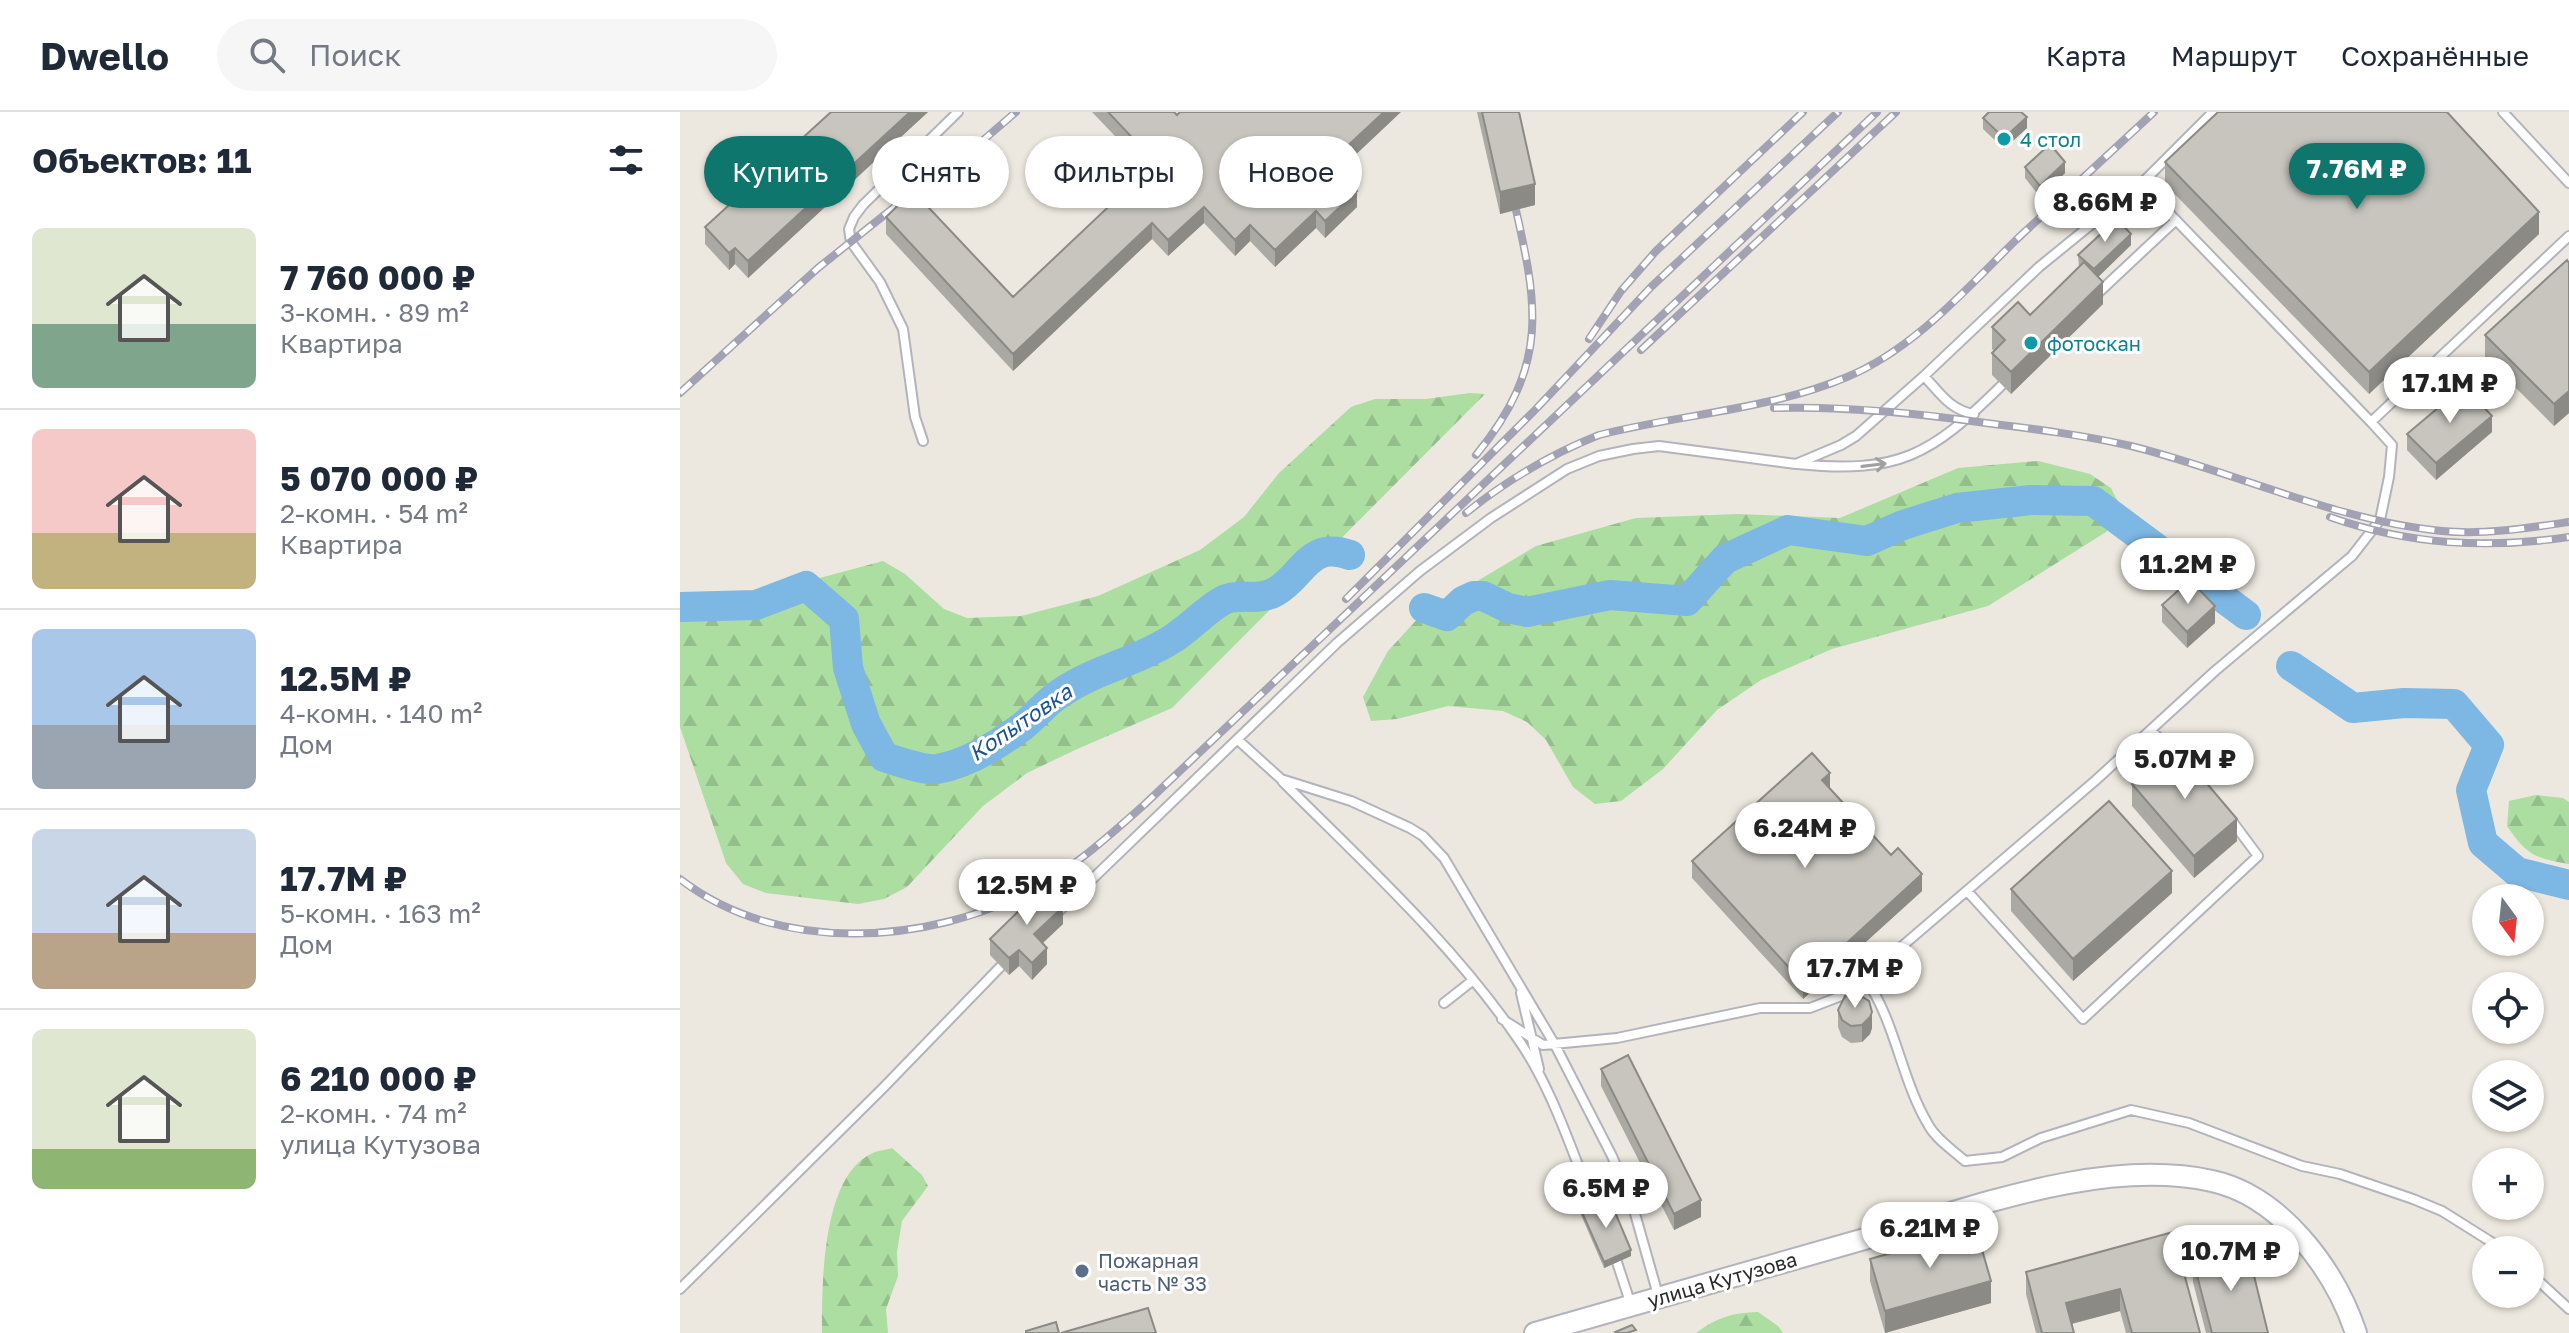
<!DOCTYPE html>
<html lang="ru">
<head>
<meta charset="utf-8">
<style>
  body { margin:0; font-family:"Golos Text",sans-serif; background:#f6f6f7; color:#1f2937; height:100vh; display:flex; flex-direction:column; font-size:30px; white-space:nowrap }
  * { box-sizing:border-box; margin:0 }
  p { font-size:26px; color:#747a83 }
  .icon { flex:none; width:44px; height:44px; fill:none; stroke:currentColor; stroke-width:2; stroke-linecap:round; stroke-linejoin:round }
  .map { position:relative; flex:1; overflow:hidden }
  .drawer { display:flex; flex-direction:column; background:#fff; width:680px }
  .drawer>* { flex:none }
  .hud { position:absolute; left:24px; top:24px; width:760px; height:72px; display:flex; gap:16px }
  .needle { width:52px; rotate:165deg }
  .tools { position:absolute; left:1792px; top:772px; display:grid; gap:16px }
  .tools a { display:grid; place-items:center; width:72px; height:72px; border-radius:50%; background:#fff; box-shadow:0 2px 6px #0004; font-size:40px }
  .price { position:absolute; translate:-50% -68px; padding:0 18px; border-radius:28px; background:#fff; color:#222; font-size:26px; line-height:52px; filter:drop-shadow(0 2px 4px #0008) }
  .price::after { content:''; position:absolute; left:50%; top:48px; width:24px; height:18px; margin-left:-12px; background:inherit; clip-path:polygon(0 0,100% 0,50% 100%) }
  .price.selected { background:#0f766e; color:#fff }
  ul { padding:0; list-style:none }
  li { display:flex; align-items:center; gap:24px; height:200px; padding:0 32px }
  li+li { border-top:2px solid #e0e1e3 }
  li span { display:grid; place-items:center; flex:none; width:224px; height:160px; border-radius:12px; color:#555 }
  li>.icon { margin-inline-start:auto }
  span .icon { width:96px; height:96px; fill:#fffc; stroke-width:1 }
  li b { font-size:34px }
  h2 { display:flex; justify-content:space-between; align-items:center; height:96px; padding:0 32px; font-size:34px }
  .pill { padding:0 28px; border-radius:36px; background:#fff; box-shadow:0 2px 6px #0004; font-size:28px; line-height:72px }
  .pill.selected { background:#0f766e; color:#fff }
  header { display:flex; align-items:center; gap:48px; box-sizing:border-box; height:112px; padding:0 40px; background:#fff; border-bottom:2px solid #e0e1e3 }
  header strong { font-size:38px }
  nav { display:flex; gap:44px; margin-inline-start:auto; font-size:28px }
  .search { width:560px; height:72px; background:#f6f6f7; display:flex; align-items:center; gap:20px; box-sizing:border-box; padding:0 28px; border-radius:44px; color:#747a83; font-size:30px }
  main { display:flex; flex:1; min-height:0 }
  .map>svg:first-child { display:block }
  .forest { fill:url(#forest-firs) }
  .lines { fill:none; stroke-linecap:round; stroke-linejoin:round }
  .river { stroke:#7db7e3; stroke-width:30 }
  .service-casing { stroke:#b2b3bd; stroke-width:12 }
  .tertiary-casing { stroke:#b2b3bd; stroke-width:24 }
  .service { stroke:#fff; stroke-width:8 }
  .tertiary { stroke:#fff; stroke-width:20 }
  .rail-casing { stroke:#a2a2b4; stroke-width:8 }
  .rail { stroke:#fff; stroke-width:5; stroke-dasharray:15; stroke-linecap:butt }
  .wall { fill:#aba9a3 }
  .shaded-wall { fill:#8b8a85 }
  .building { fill:#c7c5be; stroke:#8b8a85; stroke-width:2 }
  .oneway { stroke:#a0a0a0 }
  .culture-dot { fill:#0f9aa8; stroke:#fff; stroke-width:3 }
  .service-dot { fill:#5c6f8a; stroke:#fff; stroke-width:3 }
  .labels { text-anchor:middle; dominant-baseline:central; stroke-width:6; stroke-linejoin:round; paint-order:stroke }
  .culture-label { font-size:20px; fill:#0d838f; stroke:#fff; text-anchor:start }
  .service-label { font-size:20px; fill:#4e5e75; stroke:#fff; text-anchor:start }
  .street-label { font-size:20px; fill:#2b2b2b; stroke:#fff }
  .water-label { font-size:22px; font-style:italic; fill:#1b5590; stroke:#fff }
</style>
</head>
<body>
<header>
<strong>Dwello</strong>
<div class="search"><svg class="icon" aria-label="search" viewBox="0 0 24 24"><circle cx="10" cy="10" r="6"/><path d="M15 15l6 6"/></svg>Поиск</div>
<nav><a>Карта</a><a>Маршрут</a><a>Сохранённые</a></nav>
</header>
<main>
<section class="drawer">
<h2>Объектов: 11<svg class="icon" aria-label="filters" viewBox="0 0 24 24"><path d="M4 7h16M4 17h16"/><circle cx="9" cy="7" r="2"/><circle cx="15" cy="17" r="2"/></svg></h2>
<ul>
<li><span style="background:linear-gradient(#dfe7d0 60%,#7fa58c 0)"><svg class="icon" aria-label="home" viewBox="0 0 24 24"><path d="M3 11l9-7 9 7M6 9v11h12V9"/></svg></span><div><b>7 760 000 ₽</b><p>3-комн. · 89 m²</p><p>Квартира</p></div></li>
<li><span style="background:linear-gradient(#f6c9c9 65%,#c2b280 0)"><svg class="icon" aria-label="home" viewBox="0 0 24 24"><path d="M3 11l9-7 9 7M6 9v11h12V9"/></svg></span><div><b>5 070 000 ₽</b><p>2-комн. · 54 m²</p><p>Квартира</p></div></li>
<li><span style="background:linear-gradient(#a9c7e8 60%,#9aa5b1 0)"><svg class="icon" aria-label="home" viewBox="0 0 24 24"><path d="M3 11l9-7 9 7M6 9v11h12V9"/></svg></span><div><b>12.5M ₽</b><p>4-комн. · 140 m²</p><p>Дом</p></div></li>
<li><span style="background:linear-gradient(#c9d6e8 65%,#b9a48a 0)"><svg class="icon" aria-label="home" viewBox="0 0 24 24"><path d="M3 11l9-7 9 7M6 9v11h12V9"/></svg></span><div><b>17.7M ₽</b><p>5-комн. · 163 m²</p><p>Дом</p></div></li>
<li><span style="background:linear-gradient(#dfe7d0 75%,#8fb573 0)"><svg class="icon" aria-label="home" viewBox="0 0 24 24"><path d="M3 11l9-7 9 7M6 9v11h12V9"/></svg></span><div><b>6 210 000 ₽</b><p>2-комн. · 74 m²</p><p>улица Кутузова</p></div></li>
</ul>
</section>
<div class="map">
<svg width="1889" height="1221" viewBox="0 0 1889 1221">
  <defs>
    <pattern id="forest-firs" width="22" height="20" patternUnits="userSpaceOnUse" patternTransform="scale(2)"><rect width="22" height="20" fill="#acdda1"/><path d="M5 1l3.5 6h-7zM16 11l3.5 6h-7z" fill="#94be8b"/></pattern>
  </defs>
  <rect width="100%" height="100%" fill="#ece8df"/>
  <path class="forest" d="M790,281L805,282L492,596L395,638L347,661L303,694L227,775L204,787L178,792L86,781L63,772L46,751L0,615V489L73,484L203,449L225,462L264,497L287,506L341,504L418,484L520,438L564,405L599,361L671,295L695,287H746Z
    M1358,349L1410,362L1431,376L1443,400L1426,420L1308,494L1152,537L1081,568L1037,598L983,657L941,689L915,692L893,675L866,628L847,610L823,599L768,594L717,607L691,609L683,585L708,539L742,502L856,434L956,406L1058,402L1160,406L1278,356Z
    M1856,683L1883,686L1889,690V752C1854,746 1847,743 1827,714L1829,689Z
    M212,1036L242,1063L248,1074L222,1109L217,1140L218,1164L206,1197L208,1221H142C142,1174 141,1063 193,1041C199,1038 206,1038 212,1036Z
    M1078,1200L1098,1214L1103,1221H1016C1038,1205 1052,1201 1078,1200Z"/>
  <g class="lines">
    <path class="river" d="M0,495L76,493L126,474L164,507L168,556L186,612L204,645C217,649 245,659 257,657C287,652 319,632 343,614C354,605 363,594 375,585C411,558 452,552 489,529C508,518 523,500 542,489C559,480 578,490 595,480C624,464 628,428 670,443
      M744,496L767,504L783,489L794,484H803L828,496L847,500L930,483L1007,489L1045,447L1108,418L1187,429L1223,413L1277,396L1351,388L1413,389L1566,503
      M1611,554L1673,596L1724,591L1774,592L1809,633L1791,678L1803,731L1837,760L1889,773"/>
    <g class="service-casing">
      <path id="service" d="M1823,0L1889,71
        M1461,72L1691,310L1889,124
        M1416,183L1496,108
        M1244,264C1260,281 1270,298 1294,302
        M243,329L235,305L223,217L200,170L171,130L169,117L174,105L183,93L278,0
        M1117,352C1219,362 1250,344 1322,273
        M1471,618L1496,644
        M558,628L601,667L671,689L730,716L743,724L764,746L875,933L932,1044L952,1091L978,1183
        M603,670C685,752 772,831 838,927C873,977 893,1043 916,1099
        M1288,780L1403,907L1578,744L1552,709
        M375,803L657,531L740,459L811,406L887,357L919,344L953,337L979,334L1116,352L1161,333L1176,324L1244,264L1359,155L1461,72L1533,0
        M1185,866L1416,668L1535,559L1672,444L1700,408L1709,365L1712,333L1691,310
        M841,881L859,957
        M764,891L792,869
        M822,907L863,933L937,926L1080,896H1130L1161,884L1185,866C1216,910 1221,968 1249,1014C1257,1028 1274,1039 1285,1049L1322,1045L1361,1026L1451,998L1509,1011L1622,1054L1660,1062L1733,1087L1762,1099L1824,1138
        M934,1141L951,1193
        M1850,1161L1889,1197
        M0,1177L203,976L327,848"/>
    </g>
    <g class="tertiary-casing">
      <path id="tertiary" d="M855,1221C966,1190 1077,1157 1188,1126C1292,1096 1423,1045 1532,1069C1601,1084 1655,1158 1676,1221"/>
    </g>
    <use href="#service" class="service"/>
    <use href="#tertiary" class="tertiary"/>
    <g class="rail-casing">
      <path id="rail" d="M909,227L941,179L976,139L1123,0
        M961,238L1216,0
        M0,281L138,156L232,81L287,42L336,0
        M1094,296C1165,294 1236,301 1306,311C1355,317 1403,323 1451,334C1552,359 1657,409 1762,419C1804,423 1848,416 1889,410
        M796,343C874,248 856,187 831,76
        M786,401C826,369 871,342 919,323C1001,302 1089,298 1167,265C1234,237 1286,177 1336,128C1382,85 1428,43 1474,0
        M1650,405C1729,433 1807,437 1889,425
        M666,487L856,297L971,175L1158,0
        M0,767C98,843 248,833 354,777C395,755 430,723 465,692L1197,0"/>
    </g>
    <use href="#rail" class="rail"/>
  </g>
  <path class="wall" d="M151,0H248L68,166L55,152L49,158L25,132V115Z
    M412,0H494L497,3L659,59L677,95L645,126L636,116L595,155L570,129L555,144L524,111L488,144L472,127L333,259L206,122V105L333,185L434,90L430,85V68L455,45Z
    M797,0H839L855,93L820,102Z
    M1303,6L1347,16L1324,37L1303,17Z
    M1485,50L1859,122L1689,282L1485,72Z
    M1345,55L1385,61L1360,85L1345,66Z
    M1451,133L1418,165L1423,192L1331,282L1312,263V241L1314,239L1312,237V215L1350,203L1399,155L1398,143Z
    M1889,151V301L1874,314L1805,245V223Z
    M1812,320L1756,368L1727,338V322Z
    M1482,493L1535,511L1507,536L1482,510Z
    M1452,672L1557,729L1514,766L1452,694Z
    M1150,676L1242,779L1123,887L1012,766V749Z
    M1331,777L1492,781L1393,869L1331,799Z
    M383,812L363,831L367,852L352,868L339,854L329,863L310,843V827Z
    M1158,898L1192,916L1190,922L1182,930L1171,931L1162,925L1158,915Z
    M921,957L1021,1105L994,1118L921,974Z
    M901,1098L951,1144L924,1156L901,1103Z
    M1493,1120L1520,1221H1446L1440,1199L1392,1212L1394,1221H1356L1346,1182V1160Z
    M1190,1147L1311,1191L1205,1221L1190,1169Z
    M1513,1148L1588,1221H1526L1513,1170Z"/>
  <path class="shaded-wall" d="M230,0H248L68,166V149Z
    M704,0H721L650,67V50Z
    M1347,5V16L1324,37V26Z
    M1385,50V61L1360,85V74Z
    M855,72V93L820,102V80Z
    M677,79V95L645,126V109Z
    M524,95V111L488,144V128Z
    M636,99V116L595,155V138Z
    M1859,100V122L1689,282V260Z
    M472,111V127L333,259V242Z
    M570,113V129L555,144V128Z
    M1451,122V133L1414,169V157Z
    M55,136V152L49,158V141Z
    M1423,170V192L1331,282V260Z
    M1889,279V301L1874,314V292Z
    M1812,304V320L1756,368V351Z
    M1535,494V511L1507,536V520Z
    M1150,661V678L1142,668Z
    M1557,707V729L1514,766V744Z
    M1492,759V781L1393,869V847Z
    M1242,762V779L1123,887V871Z
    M383,795V812L354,839V822Z
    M367,836V852L352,868V851Z
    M339,838V854L329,863V846Z
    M1192,900V916L1190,922L1182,930V913Z
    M1021,1088V1105L994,1118V1102Z
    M951,1138V1144L924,1156V1150Z
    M1311,1169V1191L1205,1221V1199Z
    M1440,1177V1199L1386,1213V1191Z"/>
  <path class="building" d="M151,0H230L68,149L55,136L49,141L25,115Z
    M428,0H494L497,3L500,0H704L650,50L677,79L645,109L636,99L595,138L570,113L555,128L524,95L488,128L472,111L333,242L206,105L233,79L333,185L442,82L430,68L463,37Z
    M802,0H839L855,72L820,80Z
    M1309,0H1341L1347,5L1324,26L1303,6Z
    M1538,0H1767L1859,100L1689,260L1485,50Z
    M1370,32L1385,50L1360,74L1345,55Z
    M1437,107L1451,122L1414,157L1398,143Z
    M1887,148L1889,151V279L1874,292L1805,223Z
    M1404,150L1423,170L1331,260L1312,241L1325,228L1312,215L1338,190L1350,203Z
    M1784,274L1812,304L1756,351L1727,322Z
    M1510,468L1535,494L1507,520L1482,493Z
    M1496,635L1557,707L1514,744L1452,672Z
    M1132,641L1150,661L1142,668L1211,743L1218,736L1242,762L1123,871L1012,749Z
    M1429,689L1492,759L1393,847L1331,777Z
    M363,775L383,795L354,822L367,836L352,851L339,838L329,846L310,827Z
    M1176,881L1189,889L1192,900L1190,905L1182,913L1171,914L1162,908L1158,898L1165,884Z
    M948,943L1021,1088L994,1102L921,957Z
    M929,1086L951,1138L924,1150L901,1098Z
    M1296,1117L1311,1169L1205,1199L1190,1147Z
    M1493,1120L1520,1221H1452L1440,1177L1386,1191L1394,1221H1362L1346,1160Z
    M1567,1135L1588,1221H1532L1513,1148Z
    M468,1196L476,1221H381Z
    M376,1210L379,1221H346V1219Z
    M952,1213L956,1218L947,1221H936L935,1220Z"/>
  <defs><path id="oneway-shaft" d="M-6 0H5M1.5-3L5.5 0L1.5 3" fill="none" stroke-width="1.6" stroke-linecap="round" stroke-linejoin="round" transform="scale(2)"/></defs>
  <use class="oneway" href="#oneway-shaft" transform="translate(1194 353) rotate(-7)"/>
  <g class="culture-dot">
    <circle cx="1324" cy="27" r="8"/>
    <circle cx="1351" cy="231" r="8"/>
  </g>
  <circle class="service-dot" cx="402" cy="1159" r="8"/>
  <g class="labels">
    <g class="culture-label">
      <text x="1340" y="27">4 стол</text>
      <text x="1367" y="231">фотоскан</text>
    </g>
    <g class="service-label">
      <text x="418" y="1148">Пожарная<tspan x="418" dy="23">часть № 33</tspan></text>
    </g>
    <g class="street-label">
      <text transform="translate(1042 1167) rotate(-16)">улица Кутузова</text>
    </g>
    <g class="water-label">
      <text transform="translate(340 610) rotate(-34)">Копытовка</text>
    </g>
  </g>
</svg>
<div class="tools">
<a><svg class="needle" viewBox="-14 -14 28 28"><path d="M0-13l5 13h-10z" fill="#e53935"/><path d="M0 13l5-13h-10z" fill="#747a83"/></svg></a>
<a><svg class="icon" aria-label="locate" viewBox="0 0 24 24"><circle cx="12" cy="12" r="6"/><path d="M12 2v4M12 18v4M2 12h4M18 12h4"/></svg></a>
<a><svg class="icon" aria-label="layers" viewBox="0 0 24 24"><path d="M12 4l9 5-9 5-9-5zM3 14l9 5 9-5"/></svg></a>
<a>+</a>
<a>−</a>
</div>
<b class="price selected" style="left:1677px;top:99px">7.76M ₽</b>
<b class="price" style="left:1425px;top:132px">8.66M ₽</b>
<b class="price" style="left:1770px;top:313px">17.1M ₽</b>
<b class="price" style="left:1508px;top:494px">11.2M ₽</b>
<b class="price" style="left:1505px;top:689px">5.07M ₽</b>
<b class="price" style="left:1125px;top:758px">6.24M ₽</b>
<b class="price" style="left:347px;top:815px">12.5M ₽</b>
<b class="price" style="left:1175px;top:898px">17.7M ₽</b>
<b class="price" style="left:926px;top:1118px">6.5M ₽</b>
<b class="price" style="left:1250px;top:1158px">6.21M ₽</b>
<b class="price" style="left:1551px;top:1181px">10.7M ₽</b>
<div class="hud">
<a class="pill selected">Купить</a>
<a class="pill">Снять</a>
<a class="pill">Фильтры</a>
<a class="pill">Новое</a>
</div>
</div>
</main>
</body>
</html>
